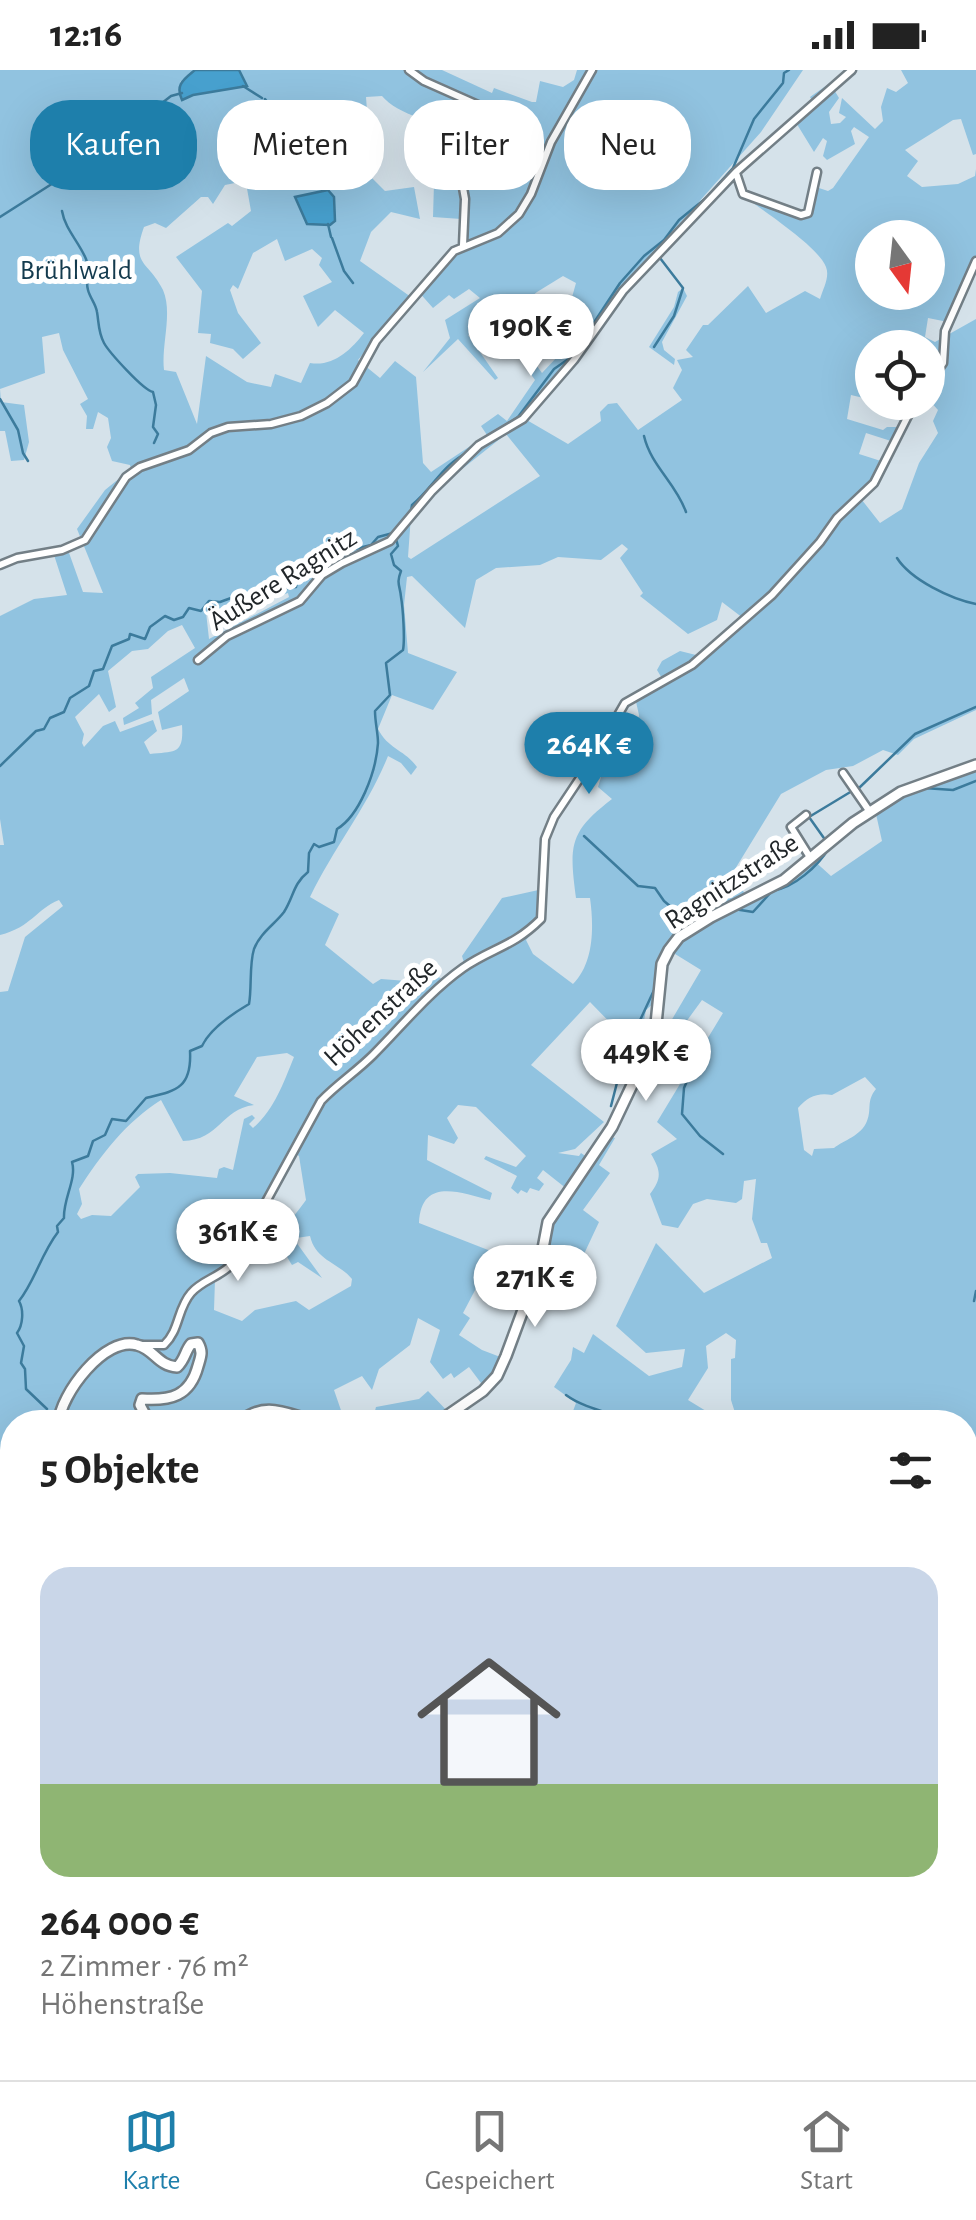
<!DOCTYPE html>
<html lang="de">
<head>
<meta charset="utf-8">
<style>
  body { margin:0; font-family:"Alegreya Sans",sans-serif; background:#f6f6f6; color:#222; height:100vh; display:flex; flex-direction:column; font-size:38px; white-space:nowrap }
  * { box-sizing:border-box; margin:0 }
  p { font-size:32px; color:#767676 }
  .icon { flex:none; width:55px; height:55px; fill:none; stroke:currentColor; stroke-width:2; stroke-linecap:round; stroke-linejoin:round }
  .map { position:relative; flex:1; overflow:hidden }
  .panel { position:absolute; left:0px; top:1340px; width:978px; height:670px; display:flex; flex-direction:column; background:#fff; border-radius:40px 40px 0 0; box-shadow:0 10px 40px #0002 }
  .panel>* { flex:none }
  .banner { position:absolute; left:30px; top:30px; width:918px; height:90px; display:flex; gap:20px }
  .needle { width:65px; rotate:165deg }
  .fabs { position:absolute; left:855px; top:150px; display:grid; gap:20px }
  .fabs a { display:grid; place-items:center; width:90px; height:90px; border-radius:50%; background:#fff; box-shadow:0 10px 40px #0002; font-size:50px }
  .price { position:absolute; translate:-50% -85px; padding:0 22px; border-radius:35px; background:#fff; color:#222; font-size:32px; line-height:65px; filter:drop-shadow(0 2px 5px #0008) }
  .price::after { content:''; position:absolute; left:50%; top:60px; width:30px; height:22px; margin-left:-15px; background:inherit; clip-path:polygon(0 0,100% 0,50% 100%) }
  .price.current { background:#1e7fab; color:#fff }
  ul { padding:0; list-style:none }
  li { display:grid; align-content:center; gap:20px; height:530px; padding:0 40px }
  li+li { border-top:2px solid #e0e0e0 }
  li span { display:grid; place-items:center; height:310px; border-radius:30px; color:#555 }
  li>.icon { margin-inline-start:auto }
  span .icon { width:180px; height:180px; fill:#fffc; stroke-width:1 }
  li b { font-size:42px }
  h2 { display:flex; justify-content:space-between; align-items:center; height:120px; padding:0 40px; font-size:42px }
  .chip { padding:0 35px; border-radius:40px; background:#fff; box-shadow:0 10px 40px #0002; font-size:35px; line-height:90px }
  .chip.current { background:#1e7fab; color:#fff }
  .status { display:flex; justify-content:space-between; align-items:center; height:70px; padding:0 50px; background:#fff; direction:ltr }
  .status svg { height:28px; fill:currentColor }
  .tab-bar { display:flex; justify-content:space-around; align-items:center; height:140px; border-top:2px solid #e0e0e0; background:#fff; font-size:28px; color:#767676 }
  .tab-bar a { display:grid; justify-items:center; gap:5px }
  .tab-bar .current { color:#1e7fab }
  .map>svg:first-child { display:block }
  .green { fill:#91c3e0; fill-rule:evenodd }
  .water { fill:#47a0ce; stroke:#3c7b9c; stroke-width:2.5 }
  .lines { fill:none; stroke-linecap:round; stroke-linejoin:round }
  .stream { stroke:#3c7b9c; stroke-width:2.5 }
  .minor-casing { stroke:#737f86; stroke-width:11 }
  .major-casing { stroke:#737f86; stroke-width:14 }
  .minor { stroke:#fff; stroke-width:6 }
  .major { stroke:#fff; stroke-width:9 }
  .labels { text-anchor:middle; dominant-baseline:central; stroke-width:10; stroke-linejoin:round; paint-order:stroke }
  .park-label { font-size:28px; fill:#143b4e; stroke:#fff }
  .street-label { font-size:28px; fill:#212629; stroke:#fff }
</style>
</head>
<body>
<div class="status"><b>12:16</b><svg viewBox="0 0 49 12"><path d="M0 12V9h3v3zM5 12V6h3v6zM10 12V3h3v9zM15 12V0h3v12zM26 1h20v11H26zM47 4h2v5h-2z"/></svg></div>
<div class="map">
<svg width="976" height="2010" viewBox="0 0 976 2010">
  <rect width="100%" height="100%" fill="#d5e2ea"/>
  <path class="green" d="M0,0H195L180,12L193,25L246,15L239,0H442L492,23L494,18L532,32H536L540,11L563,17L574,10L577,0H803L761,62L616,225L572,295L525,349L568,374L601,351L600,342L608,334L617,333L638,360L682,330L673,318L682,300L677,290L693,287L686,280L703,255H708L748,216L766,243L805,221L820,229C823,219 830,207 826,197C819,178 769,145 752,132L802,150L809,144L819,118L828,121L833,118L869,67L854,57L851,61L855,74L827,90L823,86L827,71L823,68L814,82L795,51L814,34L810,27L830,13L839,28L829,42L831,54L840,53L846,47L839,43L842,28L875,59L883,51L881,37L887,18L896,22L908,13L901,0H976V84L973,85L961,49L953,50L905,80L918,91L907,106L922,117L958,114L975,106L976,99V198L948,252L928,248L925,267L935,272L976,249V640L914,669L898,685L883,680L853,696L826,700L781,724L732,804L747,827L811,788L831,806L882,771L874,735L976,697V1790L965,1793V1584L973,1578L975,1566L965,1557V1352H738L731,1330V1289L735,1288L736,1270L726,1263L706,1276L708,1298L688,1330L724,1352H569L576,1333L554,1317L571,1290L573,1277L584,1283L593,1264L649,1306L682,1297L685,1279L646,1283L616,1256L656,1173L704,1223L772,1188L767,1173H761L752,1149L756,1109L744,1111L742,1129L736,1133L707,1129L693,1134L678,1158L662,1155L650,1124C662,1108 661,1101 651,1084L677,1069L657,1052L723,943L702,930L640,1015L634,1006L653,960L664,963L701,900L667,879L660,887L655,932L646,940L638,983L619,1009L617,1003L627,970L590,932L531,995L604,1052L575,1079L558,1083L579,1086L581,1083L591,1090L609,1066L615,1068L599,1095L610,1103L583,1140L599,1152L570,1214C552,1210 547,1216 529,1213L567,1119L543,1100L537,1108L544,1114L539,1121L530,1118L527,1123L521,1120L518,1124L511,1118L517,1106L484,1089L486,1086L516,1097L526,1086L476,1037L458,1035L447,1048L458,1068L454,1074L428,1065L427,1090L492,1123L490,1130C459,1122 421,1107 419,1153L506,1187L505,1194L492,1188L463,1243L470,1248L459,1265L482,1280L503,1288L484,1317L469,1297L454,1308L451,1303L443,1309L430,1292L440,1260L418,1248L410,1275L379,1299L372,1320L362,1306L334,1320L345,1352H350H12V1402L0,1407V922L8,921L25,867L63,836L59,830C36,839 32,857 0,865V775H4L0,749V546L34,529L67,525L54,485L68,480L83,522L103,523L77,459L105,420L131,399L130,395L112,391L107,377L111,368L108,348L98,342L93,359H86L87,346L80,334L88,329L63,280L59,263L42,267L45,303L0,319L1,332L24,335L29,372L24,390L11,391L5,361H0ZM382,26C397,44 437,55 460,59L454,84L440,90L441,110L434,113L433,147L461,149V174L417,220L433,238L449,225L454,229L469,219L480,228L445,250L450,268L423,302L458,269L495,310L498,308L468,265L483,251L492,250L497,267L511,277L535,310L507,351L498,344L481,356L487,365L431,402L423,393L416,307L395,291L380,308L358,290L411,227L360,191L371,162L391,142L420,149L414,117L385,121L372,108L366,27ZM240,112L246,113L251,141L232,156L228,153L176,187L202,221L198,263L211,264L210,273L233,279L243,289L261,273L238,243L230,220L233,215L238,219L253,183L277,169L285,191L312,179L322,188L319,195L332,212L303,226L318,257L335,240L364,263C351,280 333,297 310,293L301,313L275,304L271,317L247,312L206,286L197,354L176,302L164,300C161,275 173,243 163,220C149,191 130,196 144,157L155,153L166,158L201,127H208L213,134L225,115ZM872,168H928V222H872ZM563,206L576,213L569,238L559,256L552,250L544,260L551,268L555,266L558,286L542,303L503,249L537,222ZM872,278H928V329L938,340L933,351L938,363L919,393L902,439L880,453L858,425L872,412L884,392L859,384L866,363L894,372L901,357H887L883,360L847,349L851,325L872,330ZM506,364L540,406L411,489L408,487L411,445L437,419ZM622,474L628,479L620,488L643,523L640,526L688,564L717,550L722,532L743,548L700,586L680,581L662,591L657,600L663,610L634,623L639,645L634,680L610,678L598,717L612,729C569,762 569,775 576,828H590C594,857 594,893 573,914L533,884L526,870L543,851V819L502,828L462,886L466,899L447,912L425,899L407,911L381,909L373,914L325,875L339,844L310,827C333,779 368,736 388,686L401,693L411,705L417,697C405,680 388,679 378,659L392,625L433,640L457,602L408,583L404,535L407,507L412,506L465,558L476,510L496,498L540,495L558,487L601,490ZM288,523L289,527L209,569L206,542L254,534ZM182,555L195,578L151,607L153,618L135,633L139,638L123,648L124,655L152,644L151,630L184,608L189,621L158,642L162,660L182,655C184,685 175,681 150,684L144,672L157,661L153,650L120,662L115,651L103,656L84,677L82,673L84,664L75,647L99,624L109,642L116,637L108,601L132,581L148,579L168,561ZM287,983L294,987C283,1014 274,1040 253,1058L249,1054L255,1048L252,1045L244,1049L233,1100L224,1097L219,1099L217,1108L170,1103L138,1104L135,1107L140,1117L111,1146L92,1145L81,1149L77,1144L82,1134L79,1119C101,1085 126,1052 161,1030L183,1071C220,1070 221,1039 254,1035L234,1026L257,987ZM865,1007L876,1019C866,1031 872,1039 867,1051C861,1066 844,1070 834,1078L814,1079L812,1086L804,1080L798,1038C807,1027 818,1022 832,1025ZM292,1081L299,1086L306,1130C287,1157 272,1164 292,1195L298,1192L322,1208L296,1172V1168L310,1166C316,1191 338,1192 352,1209L351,1216L309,1240L296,1231L255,1240L242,1251L214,1240L215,1210L243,1186L252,1154Z
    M683,218L687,226L662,272L664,280L675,289L674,295L649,277L674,237L678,222Z
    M428,1321L452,1346L440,1352H372L376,1337L419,1329Z
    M1,1502L12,1503V1870L8,1869L5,1874H0Z
    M0,1895L12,1899V1998H200L208,2002L216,1998H369L383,2010H0Z
    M444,1998H799L807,2010H452Z"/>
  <path class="water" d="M195,0H239L247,16L193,25L182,30C175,15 183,10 195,0Z
    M328,120L334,127L335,151L330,155L307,154L295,127Z"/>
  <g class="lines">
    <path class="stream" d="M243,16L262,28
      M265,29L277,45
      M281,51L291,91L309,118
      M62,141C65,159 79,172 86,189C90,199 85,210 88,220C90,228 96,234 97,242C99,253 98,262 104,273C109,282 143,320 153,322L156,335L153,357L158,364L154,373
      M0,147L58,110L95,61L103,59L124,39L153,40L171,26L182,23
      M328,154L331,167
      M332,168L344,201L353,213
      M654,277L674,246L683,218L660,188
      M0,329L18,360L23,383L28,391
      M503,357L518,347L554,299L567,290L572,283L574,269L593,254L620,213L644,186L664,170L679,150L706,128L733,98L754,49L783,13L784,3L789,0
      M644,366C651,396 676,413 686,442
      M411,441L412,435C434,417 441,396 468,382
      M897,488C911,510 951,529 976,534
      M315,501L331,495L339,483L371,475L378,467L393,463L401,455
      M0,696L36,661L44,659L50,648L64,642L70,628L89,616L94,601L103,599L112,576L129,569L130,564L145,569L150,557L165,546L174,550L183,547L189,538L201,541L209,531L220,532L242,524L296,517L297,510L310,504
      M859,718L915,664L976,637
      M924,718L953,720L976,711
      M584,766L638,816L655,818L664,831L690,853
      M826,771L809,747L852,721
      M734,839L753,842L772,821C794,818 818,796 829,778
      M690,1004L684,1018L682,1044L700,1066L723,1084
      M611,1036L619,1005L637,975L636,959L655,918
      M595,1091L611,1064
      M974,1231L976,1221
      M566,1325C585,1339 613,1343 634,1352
      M47,1339L26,1319L25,1299L21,1293L24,1276L17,1263C23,1255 24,1240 19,1231C35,1211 41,1184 58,1162L57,1156L64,1148C63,1129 77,1109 72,1092L88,1086L93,1071L105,1065L112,1049L126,1051L146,1028C175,1021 192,1019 190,981L202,976C210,959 232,944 249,934C252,918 249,895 254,879C260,863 275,854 284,842C294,826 293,814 308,802L309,783L314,774L319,777L334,772L337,759C359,746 376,703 378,673C378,663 375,652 375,641L390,625L386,593L403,580C405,570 403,538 401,527C400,515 396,514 401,501L394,495L391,484L398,476L396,469
      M461,1342L479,1329
      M965,1534L976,1524
      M0,1654L5,1672
      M965,1659L968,1647L974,1643L976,1614
      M0,1674L8,1671L12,1664
      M0,1830L3,1837L12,1840
      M965,1921L976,1927
      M390,1998L391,2010"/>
    <g class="minor-casing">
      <path id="minor" d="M409,0L424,11L478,35L498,54L512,76L545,86
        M460,101L464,85L482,88
        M736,103L743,124L801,145L808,143L817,102
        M463,175L465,129L460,101L501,96
        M928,315L943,293L945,261L976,191
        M0,495L17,488L62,480L85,470L126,407L140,397L189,380L211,363L228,357L271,354L301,346L327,333L353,313L376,271L454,181L498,163L519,144L531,124L551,72L592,0
        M198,590L227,566L300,531L322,505L342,493L390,471L432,421L479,375L523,349L574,290L623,221L736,102L852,0
        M843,703L870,742
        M806,745L791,757L811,789
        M140,1275H164C180,1260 177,1239 191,1223C202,1210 220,1207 232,1194L321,1031C337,1014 356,1002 373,985C403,955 428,923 463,898C492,878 513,877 541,849L545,769L554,747L594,687L625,633L692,595L772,525L820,472L837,448L874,413L915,332
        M0,1401L12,1394
        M192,2010L203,1998"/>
    </g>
    <g class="major-casing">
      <path id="major" d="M59,1352C60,1325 105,1265 137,1275C154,1279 158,1296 177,1297C185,1290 185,1281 191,1274L198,1273C203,1282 201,1286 198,1296C190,1326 171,1331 142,1329L140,1335L149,1352
        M241,1352C265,1329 290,1346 318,1352
        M438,1352L483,1321L497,1306L506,1286L540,1194L548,1152L612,1057L642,994L656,954L662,894L669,880L679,867L711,847L784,810L853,753L901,722L976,695
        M0,1469L12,1474
        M965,1826L976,1819
        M18,1998L26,2010
        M886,1998L889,2010"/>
    </g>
    <use href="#minor" class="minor"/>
    <use href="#major" class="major"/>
  </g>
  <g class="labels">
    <g class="park-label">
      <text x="76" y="201">Brühlwald</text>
    </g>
    <g class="street-label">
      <text transform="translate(283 510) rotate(-32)">Äußere Ragnitz</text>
      <text transform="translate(732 812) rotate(-33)">Ragnitzstraße</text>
      <text transform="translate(381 943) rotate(-43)">Höhenstraße</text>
    </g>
  </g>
</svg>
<div class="fabs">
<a><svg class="needle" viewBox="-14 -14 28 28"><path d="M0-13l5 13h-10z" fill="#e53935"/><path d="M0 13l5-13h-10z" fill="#767676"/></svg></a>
<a><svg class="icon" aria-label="locate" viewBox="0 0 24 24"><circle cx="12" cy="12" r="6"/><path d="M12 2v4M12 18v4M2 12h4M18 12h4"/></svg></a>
</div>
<b class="price" style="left:531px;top:309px">190K €</b>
<b class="price current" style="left:589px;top:727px">264K €</b>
<b class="price" style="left:646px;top:1034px">449K €</b>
<b class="price" style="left:238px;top:1214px">361K €</b>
<b class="price" style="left:535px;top:1260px">271K €</b>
<div class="banner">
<a class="chip current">Kaufen</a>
<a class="chip">Mieten</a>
<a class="chip">Filter</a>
<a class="chip">Neu</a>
</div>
<section class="panel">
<h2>5 Objekte<svg class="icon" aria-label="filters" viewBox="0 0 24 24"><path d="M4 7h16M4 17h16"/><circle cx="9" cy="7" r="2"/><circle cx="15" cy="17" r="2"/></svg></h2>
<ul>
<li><span style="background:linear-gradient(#c9d6e8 70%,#8fb573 0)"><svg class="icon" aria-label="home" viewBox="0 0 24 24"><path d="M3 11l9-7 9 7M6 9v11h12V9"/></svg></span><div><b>264 000 €</b><p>2 Zimmer · 76 m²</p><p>Höhenstraße</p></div></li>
</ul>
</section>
</div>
<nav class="tab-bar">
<a class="current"><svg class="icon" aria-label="map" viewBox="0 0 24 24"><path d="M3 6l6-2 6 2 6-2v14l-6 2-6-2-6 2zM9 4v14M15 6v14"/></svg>Karte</a>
<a><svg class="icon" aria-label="saved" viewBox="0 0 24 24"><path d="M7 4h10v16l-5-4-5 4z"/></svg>Gespeichert</a>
<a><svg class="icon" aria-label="home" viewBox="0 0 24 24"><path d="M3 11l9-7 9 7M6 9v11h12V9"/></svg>Start</a>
</nav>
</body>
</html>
